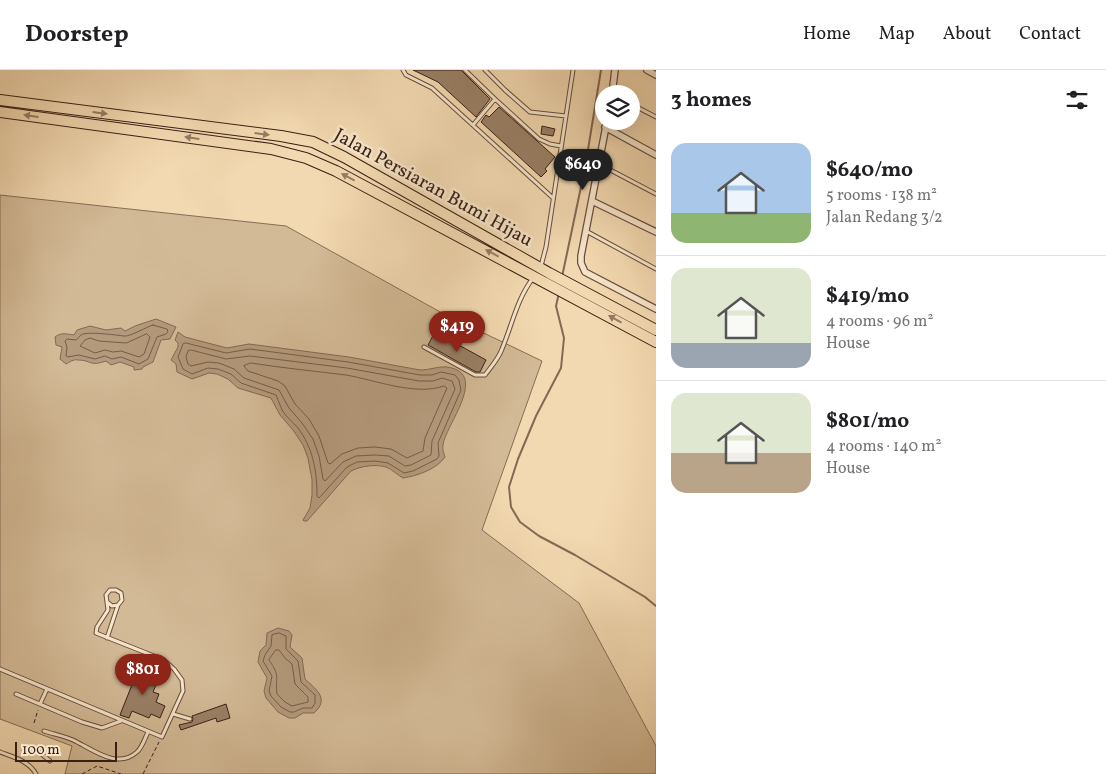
<!DOCTYPE html>
<html lang="en">
<head>
<meta charset="utf-8">
<style>
  body { margin:0; font-family:Vollkorn,serif; background:#f2f2f2; color:#202124; height:100vh; display:flex; flex-direction:column; font-size:19px; white-space:nowrap }
  * { box-sizing:border-box; margin:0 }
  p { font-size:16px; color:#757577 }
  .icon { flex:none; width:28px; height:28px; fill:none; stroke:currentColor; stroke-width:2; stroke-linecap:round; stroke-linejoin:round }
  .map { position:relative; flex:1; overflow:hidden }
  .sheet { display:flex; flex-direction:column; background:#fff; width:450px }
  .sheet>* { flex:none }
  .controls { position:absolute; left:595px; top:15px; display:grid; gap:10px }
  .controls a { display:grid; place-items:center; width:45px; height:45px; border-radius:50%; background:#fff; box-shadow:0 5px 20px #0002; font-size:25px }
  .scale { position:absolute; left:15px; bottom:12px; width:102px; box-sizing:border-box; padding-left:5px; border:2px solid #392015; border-top:0; font-size:14px; line-height:18px; white-space:nowrap; color:#392015; -webkit-text-stroke:4px #f7e6cc; paint-order:stroke }
  .price { position:absolute; translate:-50% -42px; padding:0 11px; border-radius:18px; background:#8f2418; color:#fff; font-size:16px; line-height:32px; filter:drop-shadow(0 1px 2px #0008) }
  .price::after { content:''; position:absolute; left:50%; top:30px; width:15px; height:11px; margin-left:-8px; background:inherit; clip-path:polygon(0 0,100% 0,50% 100%) }
  .price.current { background:#222; color:#fff }
  ul { padding:0; list-style:none }
  li { display:flex; align-items:center; gap:15px; height:125px; padding:0 15px }
  li+li { border-top:1px solid #e0e0e0 }
  li span { display:grid; place-items:center; flex:none; width:140px; height:100px; border-radius:15px; color:#555 }
  li>.icon { margin-inline-start:auto }
  span .icon { width:60px; height:60px; fill:#fffc; stroke-width:1 }
  li b { font-size:21px }
  h2 { display:flex; justify-content:space-between; align-items:center; height:60px; padding:0 15px; font-size:21px }
  header { display:flex; align-items:center; gap:30px; box-sizing:border-box; height:70px; padding:0 25px; background:#fff; border-bottom:1px solid #e0e0e0 }
  header strong { font-size:24px }
  nav { display:flex; gap:28px; margin-inline-start:auto; font-size:18px }
  main { display:flex; flex:1; min-height:0 }
  .map>svg:first-child { display:block }
  .green { fill:#d3ba96; stroke:#866d56 }
  .water { fill:#b49a7c; stroke:#836953 }
  .lines { fill:none; stroke-linecap:round; stroke-linejoin:round }
  .shore { stroke:#765d48; stroke-width:1 }
  .stream { stroke:#836953; stroke-width:2 }
  .building { fill:#9a8066; stroke:#392015 }
  .lane-casing { stroke:#684e3c; stroke-width:5 }
  .street-casing { stroke:#684e3c; stroke-width:8 }
  .primary-casing { stroke:#392015; stroke-width:12 }
  .path { stroke:#392015; stroke-width:1; stroke-dasharray:4 2.5; stroke-linecap:butt }
  .lane { stroke:#f7e6cc; stroke-width:3 }
  .street { stroke:#f7e6cc; stroke-width:5.5 }
  .primary { stroke:#f3d9b1; stroke-width:10 }
  .oneway { fill:#967c63 }
  .labels { text-anchor:middle; dominant-baseline:central; stroke-width:5; stroke-linejoin:round; paint-order:stroke }
  .street-label { font-size:19px; fill:#392015; stroke:#f7e6cc }
</style>
</head>
<body>
<header>
<strong>Doorstep</strong>
<nav><a>Home</a><a>Map</a><a>About</a><a>Contact</a></nav>
</header>
<main>
<div class="map">
<svg width="656" height="704" viewBox="0 0 656 704">
  <rect width="100%" height="100%" fill="#f3d9b1"/>
  <filter id="stains"><feTurbulence type="fractalNoise" baseFrequency=".004" numOctaves="4"/><feColorMatrix values="0 0 0 0 .2 0 0 0 0 .09 0 0 0 0 .02 0 0 0 .5 -.17"/></filter>
  <radialGradient id="worn" r=".72"><stop offset=".6" stop-color="#630" stop-opacity="0"/><stop offset="1" stop-color="#630" stop-opacity=".3"/></radialGradient>
  <path class="green" d="M0,125L286,156L442,243L542,291L482,460L579,533L656,676V704H65L72,676L0,649Z"/>
  <path class="water" d="M156,249L176,257L170,269L161,270L153,292L143,297L142,299L134,300V297L120,292L111,295L106,291C89,297 92,290 78,290C73,289 70,292 66,294L60,289L62,277L56,275L55,267C61,262 67,264 74,265L77,260L90,256L106,260L121,258L125,261L135,256Z
    M178,262L185,267L227,278L249,274L349,287L420,300C430,300 439,296 447,297C490,303 445,356 443,375C442,379 444,384 445,387C437,399 417,406 403,408C397,405 392,399 386,397C375,394 361,396 351,401L307,451H304L303,450L310,438L312,425V410L308,388L303,375L293,360L280,345L271,328L238,318L228,309L217,304L209,303L192,309L177,302L176,294L171,290L178,277V273L175,270Z
    M278,558L289,561L292,565L290,577L302,588L305,609C314,618 331,628 314,643H303L295,648H289L278,642L266,628L264,621L267,608L258,592L260,581L266,575L267,563Z"/>
  <g class="lines">
    <path class="shore" d="M153,255L167,259L168,262L166,264L157,267L148,289L139,294L121,287L112,289L105,286L95,289L79,285L68,287L66,286L67,277L65,271L67,269L76,270C78,269 79,266 81,265C86,261 116,265 124,266C130,267 146,257 153,255Z
      M147,264L150,267L144,284L139,287L121,281L113,282L105,280L95,283L80,276L85,270L90,268L99,271L126,273Z
      M186,273L226,283L250,279L348,292L420,305H432L441,302L455,305L459,310L461,320L438,373L439,386L437,389L413,401L404,403L388,393L375,391L357,392L347,397L319,428L317,426C317,401 313,378 298,358C293,352 286,347 282,340C280,335 278,330 276,325L241,313L231,304L218,299L208,298L192,304L183,299L178,287L183,274Z
      M191,280L226,289L250,286L347,298L419,311H433L442,308L452,311L455,319L432,371L431,385L411,395L405,396L389,386L375,385L356,386L343,392L325,411L323,409L319,386L313,369L302,353L289,338L279,320L244,308L234,299L219,293L208,292L191,296L188,294L186,287L188,281Z
      M251,293C282,298 314,301 346,305C375,310 415,326 444,316L447,318L425,368L423,381L407,388L391,379L375,377L358,378L342,384L330,394L328,393L319,366L309,349L295,334L285,316L278,311L248,301L244,296Z
      M279,563L286,566V579L298,591L301,612L315,625V633L312,638H303L294,642H290L281,637L271,626L269,621L272,606L263,591L265,585L271,576L272,565Z
      M276,580H279L285,588L292,594L295,614L308,627V632L292,636L285,632L277,624C275,606 281,607 269,590Z"/>
    <path class="stream" d="M562,207L585,98L601,0
      M559,223L556,236L564,268L561,298L536,346L518,389L509,417L511,437L520,452L539,466L575,485L645,527L656,536"/>
  </g>
  <path class="building" d="M413,0H461L490,29L476,47L438,12Z
    M499,37L555,87L545,99L547,101L541,107L481,52L486,45L489,47Z
    M542,56L555,59L553,66L541,64Z
    M435,262L486,290L480,302H476L428,275Z
    M139,597L160,605L153,622L159,624L156,632L165,636L160,648L151,644L149,648L132,641L129,648L120,645Z
    M226,634L230,648L217,652L216,648L181,660L179,655L192,652L193,649L192,646Z"/>
  <g class="lines">
    <g class="lane-casing">
      <path id="lane" d="M403,0L406,5L432,18L553,128
        M465,0L495,29L539,69L550,74L561,76
        M485,0L505,20L530,42L566,46
        M631,34L656,47
        M473,55L495,29
        M599,94L656,124
        M586,161L656,199
        M541,196L546,177L573,0
        M424,277L475,305H485C491,297 499,288 502,279C512,255 517,229 533,208
        M107,568L118,535L122,530L121,523L116,520H110L106,525L107,532L112,536L118,535
        M0,599L162,667L183,621L182,610L174,599L164,590L96,563L97,557L108,540L107,532
        M16,624L82,652L102,658L121,651
        M40,634L47,619
        M173,644L190,649
        M44,661C53,664 64,666 73,670C92,679 117,700 137,682C142,678 145,668 148,662
        M37,680L50,691
        M0,682C13,687 29,691 36,704"/>
    </g>
    <g class="street-casing">
      <path id="street" d="M647,0L656,5
        M612,24L615,0
        M607,51L581,186V193L585,202L656,239
        M605,57L656,85
        M592,131L656,162"/>
    </g>
    <g class="primary-casing">
      <path id="primary" d="M0,30L281,66L313,72L344,87L549,203L656,260
        M0,42L271,79L306,88L336,101L656,272"/>
    </g>
    <path class="path" d="M34,653L38,640
      M82,704L97,696L121,704
      M143,704L159,672"/>
    <use href="#lane" class="lane"/>
    <use href="#street" class="street"/>
    <use href="#primary" class="primary"/>
  </g>
  <defs><path id="oneway-solid" d="M-6-.8H1V-3.2L6.5 0L1 3.2V.8H-6Z" transform="scale(1.25)"/></defs>
  <g class="oneway">
    <use href="#oneway-solid" transform="translate(100 43) rotate(7)"/>
    <use href="#oneway-solid" transform="translate(31 46) rotate(-172)"/>
    <use href="#oneway-solid" transform="translate(262 64) rotate(7)"/>
    <use href="#oneway-solid" transform="translate(192 68) rotate(-172)"/>
    <use href="#oneway-solid" transform="translate(348 107) rotate(-152)"/>
    <use href="#oneway-solid" transform="translate(492 183) rotate(-152)"/>
    <use href="#oneway-solid" transform="translate(615 249) rotate(-151)"/>
  </g>
  <g class="labels">
    <g class="street-label">
      <text transform="translate(433 118) rotate(29)">Jalan Persiaran Bumi Hijau</text>
    </g>
  </g>
  <rect width="100%" height="100%" filter="url(#stains)"/>
  <rect width="100%" height="100%" fill="url(#worn)"/>
</svg>
<div class="controls">
<a><svg class="icon" aria-label="layers" viewBox="0 0 24 24"><path d="M12 4l9 5-9 5-9-5zM3 14l9 5 9-5"/></svg></a>
</div>
<div class="scale">100 m</div>
<b class="price current" style="left:583px;top:121px">$640</b>
<b class="price" style="left:457px;top:283px">$419</b>
<b class="price" style="left:143px;top:626px">$801</b>
</div>
<section class="sheet">
<h2>3 homes<svg class="icon" aria-label="filters" viewBox="0 0 24 24"><path d="M4 7h16M4 17h16"/><circle cx="9" cy="7" r="2"/><circle cx="15" cy="17" r="2"/></svg></h2>
<ul>
<li><span style="background:linear-gradient(#a9c7e8 70%,#8fb573 0)"><svg class="icon" aria-label="home" viewBox="0 0 24 24"><path d="M3 11l9-7 9 7M6 9v11h12V9"/></svg></span><div><b>$640/mo</b><p>5 rooms · 138 m²</p><p>Jalan Redang 3/2</p></div></li>
<li><span style="background:linear-gradient(#dfe7d0 75%,#9aa5b1 0)"><svg class="icon" aria-label="home" viewBox="0 0 24 24"><path d="M3 11l9-7 9 7M6 9v11h12V9"/></svg></span><div><b>$419/mo</b><p>4 rooms · 96 m²</p><p>House</p></div></li>
<li><span style="background:linear-gradient(#dfe7d0 60%,#b9a48a 0)"><svg class="icon" aria-label="home" viewBox="0 0 24 24"><path d="M3 11l9-7 9 7M6 9v11h12V9"/></svg></span><div><b>$801/mo</b><p>4 rooms · 140 m²</p><p>House</p></div></li>
</ul>
</section>
</main>
</body>
</html>
